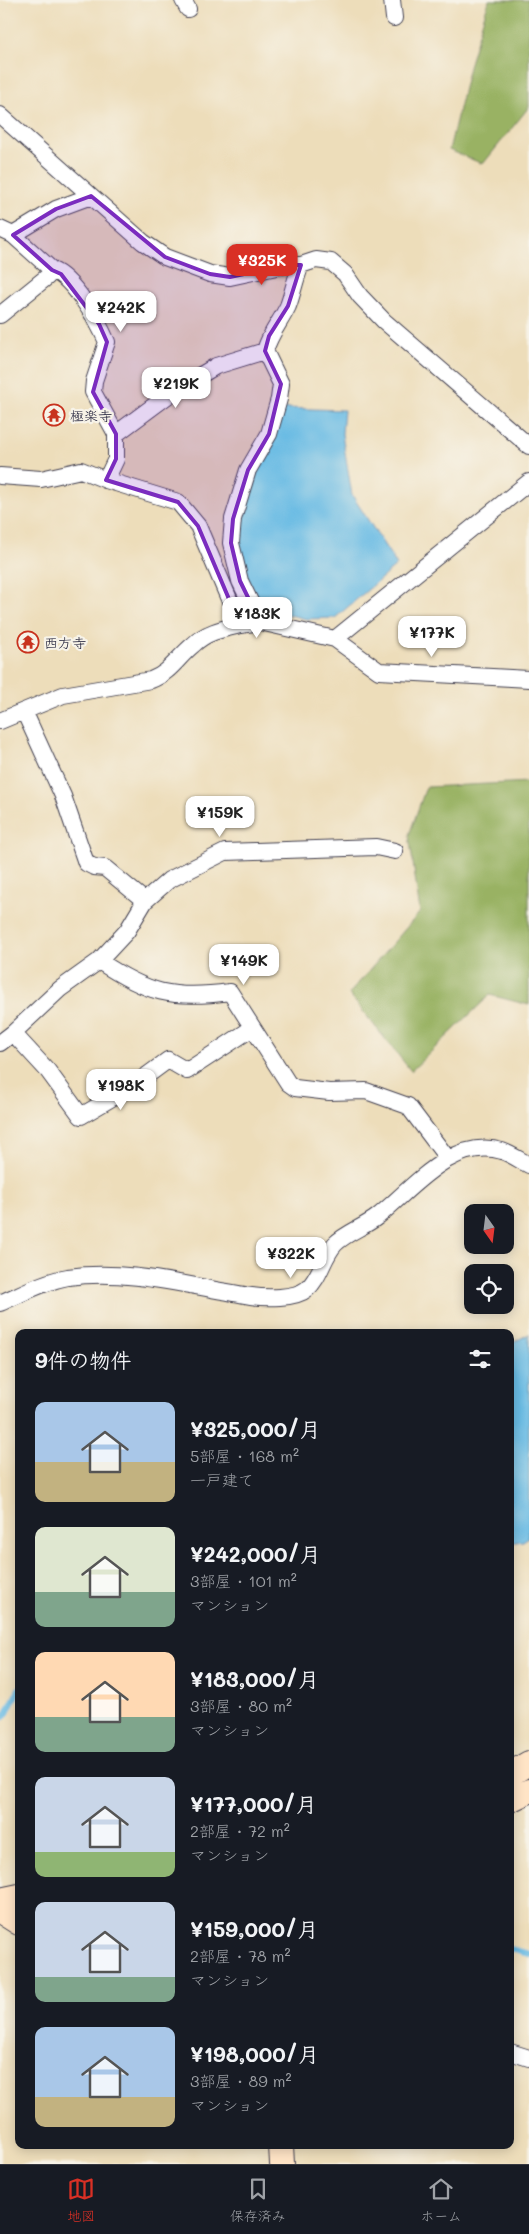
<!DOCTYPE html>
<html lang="ja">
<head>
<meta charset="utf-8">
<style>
  body { margin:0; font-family:Mali,"Klee One",sans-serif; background:#242831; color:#f1f3f6; height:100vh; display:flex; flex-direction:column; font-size:19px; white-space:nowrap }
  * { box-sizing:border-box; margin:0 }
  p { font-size:16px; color:#9ea1a6 }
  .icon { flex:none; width:28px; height:28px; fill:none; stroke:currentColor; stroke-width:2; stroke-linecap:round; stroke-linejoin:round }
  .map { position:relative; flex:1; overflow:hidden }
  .panel { position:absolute; left:15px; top:1329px; width:499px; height:820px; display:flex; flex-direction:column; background:#171b24; border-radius:10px; box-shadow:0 2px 12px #0003 }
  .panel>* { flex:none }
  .needle { width:32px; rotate:166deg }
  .fabs { position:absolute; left:464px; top:1204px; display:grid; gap:10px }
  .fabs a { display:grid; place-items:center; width:50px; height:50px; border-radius:10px; background:#171b24; box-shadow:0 2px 12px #0003; font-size:25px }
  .price { position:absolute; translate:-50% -42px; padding:0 11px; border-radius:10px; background:#fff; color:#222; font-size:16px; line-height:32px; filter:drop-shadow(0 1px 2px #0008) }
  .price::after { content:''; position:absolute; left:50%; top:30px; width:15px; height:11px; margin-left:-8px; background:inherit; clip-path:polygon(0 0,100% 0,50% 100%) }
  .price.selected { background:#d93025; color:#fff }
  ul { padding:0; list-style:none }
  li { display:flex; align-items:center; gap:15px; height:125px; padding:0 20px }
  li span { display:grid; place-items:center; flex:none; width:140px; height:100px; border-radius:10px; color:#555 }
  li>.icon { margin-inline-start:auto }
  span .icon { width:60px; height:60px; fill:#fffc; stroke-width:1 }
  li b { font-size:21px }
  h2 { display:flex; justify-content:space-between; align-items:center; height:60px; padding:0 20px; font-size:21px }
  .dock { display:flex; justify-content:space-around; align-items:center; height:70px; border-top:1px solid #363941; background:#171b24; font-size:14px; color:#9ea1a6 }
  .dock a { display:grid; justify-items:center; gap:2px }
  .dock .selected { color:#d93025 }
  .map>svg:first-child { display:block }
  .forest { fill:#99b263; stroke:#5e6a4f }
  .water { fill:#69bbe4; stroke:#466e90 }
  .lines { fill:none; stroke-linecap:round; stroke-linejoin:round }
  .stream { stroke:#69bbe4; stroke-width:6 }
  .street-casing { stroke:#403e4e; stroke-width:18 }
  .secondary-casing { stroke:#403e4e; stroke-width:26 }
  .street { stroke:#fff; stroke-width:16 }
  .secondary { stroke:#ffe4c6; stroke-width:24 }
  .marked { fill:#7b2cbf; fill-opacity:0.2; stroke:#7b2cbf; stroke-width:4; stroke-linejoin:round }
  .labels { text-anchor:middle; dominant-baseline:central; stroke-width:4.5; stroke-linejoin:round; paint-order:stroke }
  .poi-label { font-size:14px; fill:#22223b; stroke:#f7f3e8; text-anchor:start }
</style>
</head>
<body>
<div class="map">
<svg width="529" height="2164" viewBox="0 0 529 2164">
  <rect width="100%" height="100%" fill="#f7f3e8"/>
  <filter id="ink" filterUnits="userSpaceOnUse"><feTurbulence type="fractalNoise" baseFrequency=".02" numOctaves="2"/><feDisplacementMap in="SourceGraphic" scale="10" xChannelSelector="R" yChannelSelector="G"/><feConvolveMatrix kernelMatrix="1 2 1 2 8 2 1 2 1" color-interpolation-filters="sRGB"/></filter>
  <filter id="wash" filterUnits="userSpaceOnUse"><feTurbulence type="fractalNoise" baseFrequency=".0096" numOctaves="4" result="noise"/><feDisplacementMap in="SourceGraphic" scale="20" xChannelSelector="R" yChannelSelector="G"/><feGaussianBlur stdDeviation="1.12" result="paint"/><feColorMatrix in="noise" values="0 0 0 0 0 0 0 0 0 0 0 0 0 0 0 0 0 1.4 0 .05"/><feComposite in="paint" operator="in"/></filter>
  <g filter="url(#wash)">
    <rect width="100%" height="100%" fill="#edddba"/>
    <path class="forest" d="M489,0H529V107L483,164L449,150L470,63Z
      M529,782V1005L490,995L411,1071L349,994L420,912L409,835L426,787Z"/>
    <path class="water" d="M282,408L344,410L342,434L352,495L397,565L335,618L306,619L265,609L237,562L234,515Z
      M529,1334V1537L523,1541L510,1543V1344Z"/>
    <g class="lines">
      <path class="stream" d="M0,1719L7,1713L19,1689
        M510,1949L529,1954"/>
    </g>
  </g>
  <g filter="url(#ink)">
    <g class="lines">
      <g class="street-casing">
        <path id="street" d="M183,0L188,9
          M392,0L394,18
          M0,115L143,242L165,257L210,274L230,277L286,265H301L316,260L331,262L345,274L360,296L384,321L529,446
          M0,229L13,235L52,270L47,277L0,315
          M13,235L56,209L91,196
          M52,270C73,278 98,321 107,342L94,381L93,392L116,434
          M0,476L41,479L81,470L106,480L178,502L198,526L240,625L260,622L335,639L529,482
          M106,480L116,459V434L174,391L216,366L265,351
          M260,622L240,581L231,543L233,519L248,470L269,434L279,399L281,384L265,351C270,333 280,323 288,306C293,293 295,279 301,265
          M335,639L379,671L529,679
          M0,721L24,711
          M145,901L105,868L94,867L86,863L63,796L24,711L63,695L151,680C170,673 178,657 193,645C206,632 222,629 240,625
          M99,961L127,931L145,901L169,880L225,852L376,847L395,851
          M13,1033L48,1071L81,1116L134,1085L168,1060L187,1071L251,1029
          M0,1043L13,1033L60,989L99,961C147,993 172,1000 230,992L288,1083L295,1088L329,1092L366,1091L408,1106L448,1159
          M0,1303C21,1294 45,1281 68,1277C128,1268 192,1287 251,1296C265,1298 295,1299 307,1289C320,1278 323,1257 335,1244C346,1233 364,1227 377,1217C410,1191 452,1136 502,1151C511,1154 521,1161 529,1165
          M510,2052L529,2058"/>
      </g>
      <g class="secondary-casing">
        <path id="secondary" d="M510,1774L529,1763
          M510,1800L529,1791
          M0,1900L19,1896
          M0,1911L19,1923
          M281,2145L282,2164"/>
      </g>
      <use href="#street" class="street"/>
      <use href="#secondary" class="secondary"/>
    </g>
  </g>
  <path class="marked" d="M91,196L165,257L210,274L230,277L286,265H301L288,306L269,336L265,351L281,384L269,434L248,470L233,519L231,543L240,581L260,622L240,625L198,526L178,502L106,480L116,459V434L93,392L107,342L99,324L61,274L52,270L13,235L56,209Z"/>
  <defs>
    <g id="temple-ring" transform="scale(1.125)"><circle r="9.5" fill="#f7f3e8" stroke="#c8321e" stroke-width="1.5"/><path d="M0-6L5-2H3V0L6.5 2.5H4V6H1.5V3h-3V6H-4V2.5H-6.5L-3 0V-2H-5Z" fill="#c8321e"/></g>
  </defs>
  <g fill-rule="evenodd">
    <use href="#temple-ring" x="54" y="415"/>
    <use href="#temple-ring" x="28" y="642"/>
  </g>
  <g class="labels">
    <g class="poi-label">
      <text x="70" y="415">極楽寺</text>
      <text x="44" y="642">西方寺</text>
    </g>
  </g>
</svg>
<div class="fabs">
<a><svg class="needle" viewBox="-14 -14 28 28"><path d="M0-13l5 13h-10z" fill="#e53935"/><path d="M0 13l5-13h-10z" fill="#9ea1a6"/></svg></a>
<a><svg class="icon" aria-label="locate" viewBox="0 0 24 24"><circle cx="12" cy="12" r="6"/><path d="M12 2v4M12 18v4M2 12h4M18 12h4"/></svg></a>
</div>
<b class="price selected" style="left:262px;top:286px">¥325K</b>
<b class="price" style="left:121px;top:333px">¥242K</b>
<b class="price" style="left:176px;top:409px">¥219K</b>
<b class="price" style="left:257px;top:639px">¥183K</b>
<b class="price" style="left:432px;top:658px">¥177K</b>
<b class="price" style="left:220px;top:838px">¥159K</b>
<b class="price" style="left:244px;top:986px">¥149K</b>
<b class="price" style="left:121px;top:1111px">¥198K</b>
<b class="price" style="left:291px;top:1279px">¥322K</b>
<section class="panel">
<h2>9件の物件<svg class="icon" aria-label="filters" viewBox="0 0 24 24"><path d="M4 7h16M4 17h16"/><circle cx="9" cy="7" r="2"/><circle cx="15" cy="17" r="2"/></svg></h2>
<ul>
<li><span style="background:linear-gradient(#a9c7e8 60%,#c2b280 0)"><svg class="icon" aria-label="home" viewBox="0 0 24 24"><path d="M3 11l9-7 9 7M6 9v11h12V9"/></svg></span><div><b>¥325,000/月</b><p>5部屋 · 168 m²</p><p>一戸建て</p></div></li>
<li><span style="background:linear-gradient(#dfe7d0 65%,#7fa58c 0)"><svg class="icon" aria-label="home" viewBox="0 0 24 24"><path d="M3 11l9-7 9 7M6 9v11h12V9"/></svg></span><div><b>¥242,000/月</b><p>3部屋 · 101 m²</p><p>マンション</p></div></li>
<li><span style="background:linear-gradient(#ffd9b3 65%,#7fa58c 0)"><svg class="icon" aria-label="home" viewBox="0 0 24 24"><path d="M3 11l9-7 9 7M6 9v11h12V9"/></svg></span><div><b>¥183,000/月</b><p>3部屋 · 80 m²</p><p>マンション</p></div></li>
<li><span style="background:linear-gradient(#c9d6e8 75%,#8fb573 0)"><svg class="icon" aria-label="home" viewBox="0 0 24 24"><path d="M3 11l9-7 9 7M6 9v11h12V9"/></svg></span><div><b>¥177,000/月</b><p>2部屋 · 72 m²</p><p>マンション</p></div></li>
<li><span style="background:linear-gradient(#c9d6e8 75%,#7fa58c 0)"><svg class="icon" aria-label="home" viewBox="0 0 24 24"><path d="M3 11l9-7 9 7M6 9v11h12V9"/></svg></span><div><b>¥159,000/月</b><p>2部屋 · 78 m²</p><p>マンション</p></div></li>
<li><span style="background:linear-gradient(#a9c7e8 70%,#c2b280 0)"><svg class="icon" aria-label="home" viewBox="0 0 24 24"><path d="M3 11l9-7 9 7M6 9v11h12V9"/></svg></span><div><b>¥198,000/月</b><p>3部屋 · 89 m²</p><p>マンション</p></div></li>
</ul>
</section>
</div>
<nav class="dock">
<a class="selected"><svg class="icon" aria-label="map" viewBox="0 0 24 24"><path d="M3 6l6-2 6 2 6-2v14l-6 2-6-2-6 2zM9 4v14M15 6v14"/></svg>地図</a>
<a><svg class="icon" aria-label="saved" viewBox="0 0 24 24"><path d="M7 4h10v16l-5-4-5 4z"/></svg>保存済み</a>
<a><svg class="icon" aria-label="home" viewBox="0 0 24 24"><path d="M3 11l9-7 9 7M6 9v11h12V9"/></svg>ホーム</a>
</nav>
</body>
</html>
